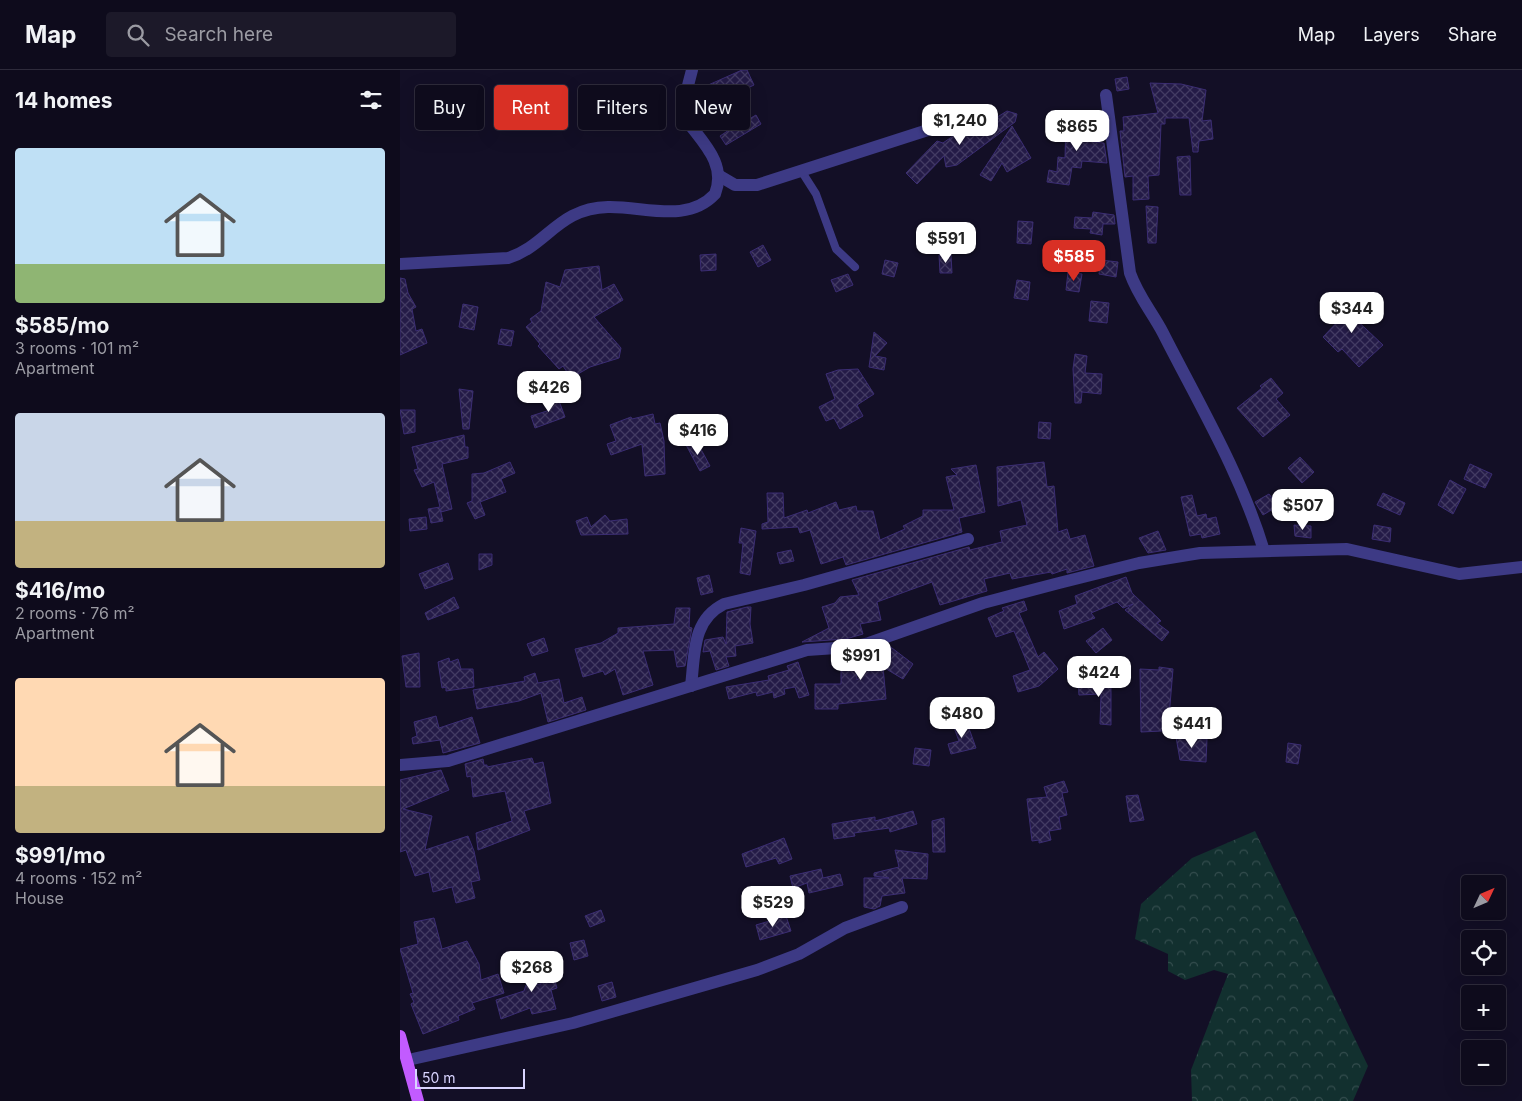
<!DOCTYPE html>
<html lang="en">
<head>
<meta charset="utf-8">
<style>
  body { margin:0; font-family:Inter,sans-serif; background:#1c1929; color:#f1f3f6; height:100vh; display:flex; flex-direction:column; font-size:19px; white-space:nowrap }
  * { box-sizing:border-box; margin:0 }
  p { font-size:16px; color:#9b9ba3 }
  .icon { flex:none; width:28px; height:28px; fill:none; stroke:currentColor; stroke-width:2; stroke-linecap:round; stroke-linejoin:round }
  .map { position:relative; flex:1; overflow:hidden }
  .sheet { display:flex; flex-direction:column; background:#0e0b1c; width:400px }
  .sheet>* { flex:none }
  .guide { position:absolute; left:15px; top:15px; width:475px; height:45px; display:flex; gap:10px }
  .needle { width:32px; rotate:46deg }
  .buttons { position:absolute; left:1061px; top:805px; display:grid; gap:10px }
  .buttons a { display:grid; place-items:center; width:45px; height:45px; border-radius:5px; background:#0e0b1c; box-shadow:0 5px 20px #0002,0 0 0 1px #2e2b3b; font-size:25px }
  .scale { position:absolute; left:15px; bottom:12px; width:110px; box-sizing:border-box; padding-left:5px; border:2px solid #d9d4ff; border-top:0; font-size:14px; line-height:18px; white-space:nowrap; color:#d9d4ff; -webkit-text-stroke:4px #130f26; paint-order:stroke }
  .price { position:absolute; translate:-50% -42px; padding:0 11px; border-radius:10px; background:#fff; color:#222; font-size:16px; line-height:32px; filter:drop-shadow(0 1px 2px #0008) }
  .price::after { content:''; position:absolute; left:50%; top:30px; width:15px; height:11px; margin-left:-8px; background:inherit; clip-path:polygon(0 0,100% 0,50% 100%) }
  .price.active { background:#d93025; color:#fff }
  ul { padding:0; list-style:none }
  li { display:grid; align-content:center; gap:10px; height:265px; padding:0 15px }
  li span { display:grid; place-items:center; height:155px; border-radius:5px; color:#555 }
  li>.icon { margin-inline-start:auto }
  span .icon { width:90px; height:90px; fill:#fffc; stroke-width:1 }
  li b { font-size:21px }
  h2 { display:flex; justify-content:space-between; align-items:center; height:60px; padding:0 15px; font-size:21px }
  .chip { padding:0 18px; border-radius:5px; background:#0e0b1c; box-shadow:0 5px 20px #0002,0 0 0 1px #2e2b3b; font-size:18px; line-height:45px }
  .chip.active { background:#d93025; color:#fff }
  header { display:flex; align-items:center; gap:30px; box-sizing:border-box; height:70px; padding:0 25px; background:#0e0b1c; border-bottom:1px solid #2e2b3b }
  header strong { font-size:24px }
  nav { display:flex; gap:28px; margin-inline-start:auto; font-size:18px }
  .search { width:350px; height:45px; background:#1c1929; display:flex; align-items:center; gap:12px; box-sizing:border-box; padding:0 18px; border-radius:5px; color:#9b9ba3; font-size:19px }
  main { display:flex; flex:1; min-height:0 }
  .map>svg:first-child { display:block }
  .forest { fill:url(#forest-crowns) }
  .building { fill:url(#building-cross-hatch); stroke:#3b2d73 }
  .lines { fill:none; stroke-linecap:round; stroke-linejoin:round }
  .service { stroke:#3d3a85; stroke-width:8 }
  .minor { stroke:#3d3a85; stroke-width:12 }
  .primary { stroke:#c25bff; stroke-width:12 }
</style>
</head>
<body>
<header>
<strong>Map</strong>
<div class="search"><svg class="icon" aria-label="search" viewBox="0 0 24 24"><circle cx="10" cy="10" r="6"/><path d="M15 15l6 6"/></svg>Search here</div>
<nav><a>Map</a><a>Layers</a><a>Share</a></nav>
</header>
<main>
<section class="sheet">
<h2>14 homes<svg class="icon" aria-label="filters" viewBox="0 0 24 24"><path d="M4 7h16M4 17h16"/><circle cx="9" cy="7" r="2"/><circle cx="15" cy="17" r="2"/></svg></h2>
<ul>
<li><span style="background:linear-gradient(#bfe0f5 75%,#8fb573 0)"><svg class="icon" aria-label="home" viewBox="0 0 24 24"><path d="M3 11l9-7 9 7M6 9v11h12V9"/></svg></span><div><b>$585/mo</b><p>3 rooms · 101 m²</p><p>Apartment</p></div></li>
<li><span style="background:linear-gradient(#c9d6e8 70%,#c2b280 0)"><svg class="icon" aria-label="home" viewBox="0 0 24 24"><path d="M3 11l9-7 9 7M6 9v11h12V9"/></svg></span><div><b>$416/mo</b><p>2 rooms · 76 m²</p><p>Apartment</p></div></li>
<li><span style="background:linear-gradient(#ffd9b3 70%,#c2b280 0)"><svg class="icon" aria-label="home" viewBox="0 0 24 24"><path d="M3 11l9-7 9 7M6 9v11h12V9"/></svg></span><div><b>$991/mo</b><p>4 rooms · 152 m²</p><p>House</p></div></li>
</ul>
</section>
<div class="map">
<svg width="1122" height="1031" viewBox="0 0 1122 1031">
  <defs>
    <pattern id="forest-crowns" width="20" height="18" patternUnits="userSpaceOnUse" patternTransform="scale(1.25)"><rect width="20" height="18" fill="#12302f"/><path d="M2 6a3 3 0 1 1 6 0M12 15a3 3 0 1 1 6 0" fill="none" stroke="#344d4e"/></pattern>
    <pattern id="building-cross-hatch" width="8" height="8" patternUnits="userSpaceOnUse" patternTransform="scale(1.25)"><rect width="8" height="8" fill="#241b47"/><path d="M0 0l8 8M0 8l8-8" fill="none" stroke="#433b63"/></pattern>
  </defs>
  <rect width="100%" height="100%" fill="#130f26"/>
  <path class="forest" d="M855 761 968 996 953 1031H792L791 1000 828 904 814 900 785 910 768 901V884L735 869 741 834 792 788Z"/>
  <g class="building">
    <path d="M342 0H347L354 15 305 38 297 20Z"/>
    <path d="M727 7 729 19 717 21 715 9Z"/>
    <path d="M750 13 781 14 806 20 802 51 811 50 813 69 799 71 798 82H793L789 48H765V54H761L759 105 748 106 749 129 733 130V106L725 107 720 61H724L723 47 758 43Z"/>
    <path d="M607 41 617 44 615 52 557 95 546 97 544 86 517 114 506 103 537 71 543 73 560 61 567 59 570 64Z"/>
    <path d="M347 45 349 49 356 45 361 54 326 75 320 66 329 60 327 56Z"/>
    <path d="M691 51 693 72 704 73 707 93 682 91 681 98 672 97 669 115 647 112 649 100 657 102 658 87 665 88 666 52Z"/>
    <path d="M612 56 631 88 607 102 602 93 591 111 580 105Z"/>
    <path d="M790 86 791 125H780L777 87Z"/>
    <path d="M746 136 758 137 756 173H748Z"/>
    <path d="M693 142 714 145 715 154H703L702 165 690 163 691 159 674 158 675 147 692 148Z"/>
    <path d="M618 151 633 152 631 174 617 173Z"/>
    <path d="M363 175 371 190 358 197 350 182Z"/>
    <path d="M316 184V200L301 201 300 185Z"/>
    <path d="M539 185H551L552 203H540Z"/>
    <path d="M485 190 498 193 494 207 482 204Z"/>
    <path d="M701 190 718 192 716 207 699 204Z"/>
    <path d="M199 196 202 220 214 214 223 230 194 247 221 278 219 288 190 297 171 308 163 296 159 299 138 276 140 274 126 257 132 252 130 249 141 241 146 212 160 217 165 200Z"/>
    <path d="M668 202 682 204 679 222 666 220Z"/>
    <path d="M448 204 453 215 436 222 431 210Z"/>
    <path d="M0 208 5 209 8 223 16 237 12 239 16 261 22 259 27 273 0 285Z"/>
    <path d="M617 210 630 212 628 230 614 228Z"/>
    <path d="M949 224 960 235 950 244 983 275 959 297 942 279 938 282 923 267 943 246 935 237Z"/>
    <path d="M691 231 709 233 707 253 689 251Z"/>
    <path d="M63 234 78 237 74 260 59 257Z"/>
    <path d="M101 259 114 261 111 276 98 274Z"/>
    <path d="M474 262 487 273 475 286 486 288 484 300 469 297Z"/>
    <path d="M675 284 687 286 685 303 702 304 701 324 682 322 681 333H675L673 299Z"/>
    <path d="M458 299 474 324 457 335 463 346 440 359 434 348 426 351 419 337 435 329 426 304 438 300Z"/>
    <path d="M871 308 883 323 876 329 890 345 863 367 837 338 862 318 860 316Z"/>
    <path d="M59 319 73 321 69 359H63Z"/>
    <path d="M155 320 165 347 135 358 131 346 147 341Z"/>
    <path d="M0 340H15V362L4 364Z"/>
    <path d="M253 344 255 354 260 353 264 371 265 404 245 406 242 374 211 385 207 374 216 371 210 355 231 347 232 349Z"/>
    <path d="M639 352 651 353 650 369 638 368Z"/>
    <path d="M64 365 65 377H68V388L42 394 52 439 41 442 40 439 43 451 31 453 28 439 40 437 34 412 22 417 14 400 18 399 12 377Z"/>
    <path d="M296 370 310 396 300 401 286 375Z"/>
    <path d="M900 387 914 402 902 413 888 398Z"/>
    <path d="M110 392 115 403 101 409 106 422 80 432 85 445 75 449 67 433 72 431V404L84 403Z"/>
    <path d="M644 392 647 417 654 416 658 462 667 459 670 469 685 465 694 496 667 503V499L652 504 651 502 612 509 610 503 584 509 587 521 540 535 532 512 477 532 481 550 460 554 463 564 446 569 402 572 429 558 422 537 435 533 440 527 459 525 452 510 569 477 570 480 602 472 600 461 627 455 621 430 598 436 597 397Z"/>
    <path d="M1070 394 1092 404 1085 418 1064 409Z"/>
    <path d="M576 395 585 442 559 448 562 462 446 495 443 487 421 494 410 460 400 463 398 457 362 459V454L368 452 367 423H383L384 448 407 440 408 443 436 432 439 440 456 436 457 441H473L480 470 505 459 503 456 523 446V440H554L546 407 557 405 551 399Z"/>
    <path d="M1050 410 1066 419 1053 444 1038 435Z"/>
    <path d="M983 423 1005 433 1000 445 977 435Z"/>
    <path d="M869 424 878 436 863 445 855 432Z"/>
    <path d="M792 425 797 446 806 444 807 449 816 447 820 464 802 468 801 464 790 466 781 427Z"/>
    <path d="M205 445 210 451 227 449 228 464 181 465 176 451 187 447 191 457Z"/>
    <path d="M26 447 27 459 10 461 9 449Z"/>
    <path d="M894 455 911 456V468L895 466Z"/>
    <path d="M974 455 991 458 990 472 972 469Z"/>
    <path d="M341 458 356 461 350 505 340 503 343 473H339Z"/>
    <path d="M758 461 766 480 748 483 739 468Z"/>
    <path d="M391 480 394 491 380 494 377 483Z"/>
    <path d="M79 484H92V495L79 500Z"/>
    <path d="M48 493 53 509 25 519 19 504Z"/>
    <path d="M309 505 313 522 301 525 297 508Z"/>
    <path d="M726 507 732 523 761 551 757 553 769 562 762 571 725 540 733 534 723 538 717 532 691 543 695 548 664 559 659 541 677 534 675 526Z"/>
    <path d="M54 527 59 538 28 550 25 543Z"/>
    <path d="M624 531 627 540 619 543 638 587 644 582 658 599 639 616 618 622 613 606 630 600 614 561 596 567 588 548 604 541 602 538Z"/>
    <path d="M347 537H351L350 554 353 573 335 576 336 586 326 587 329 596 316 600 310 581 303 582 305 570 323 567 326 574 327 542Z"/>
    <path d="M276 538H290L289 557 292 558 285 596 277 597 274 580 243 581 253 615 223 625 215 599 205 605 203 601 183 607 175 579 201 573 218 563V558L274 554Z"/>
    <path d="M703 558 712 570 696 583 686 571Z"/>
    <path d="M144 568 148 581 132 586 127 574Z"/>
    <path d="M488 575 513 594 503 609 483 597 486 629 438 634V639H415V614H441V587H456L457 610Z"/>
    <path d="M19 583 20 617H6L2 586Z"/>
    <path d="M49 588 50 592 58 589 61 599H73L74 617 46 621V617L42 618 38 592Z"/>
    <path d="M398 592 409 625 399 628 395 617 384 619 385 624 374 628 373 622 357 626 356 622 329 629 326 617 369 610 368 606 389 600 387 596Z"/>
    <path d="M759 597 773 599 769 647 782 646 783 660 741 662 740 599 759 600Z"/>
    <path d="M135 603 138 613 159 609 164 633 182 627 186 640 148 652 141 623 119 631 77 639 73 620 125 611 124 607Z"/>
    <path d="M704 610 705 617H711V655L700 654 701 624 679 625 678 613Z"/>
    <path d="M36 646 39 658 72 647 80 673 43 683 40 670 13 674 12 668 17 666 14 652Z"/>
    <path d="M566 650 576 678 551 684 548 674 559 671 553 655Z"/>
    <path d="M776 667 807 669 806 692 780 690Z"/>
    <path d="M888 673 901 675 898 694 886 692Z"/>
    <path d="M515 678 531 680 529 696 513 694Z"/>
    <path d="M132 688 134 694 143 692 151 733 124 741 130 760 78 780 76 763 112 751 105 721 73 727 71 706 67 707 65 694 83 689 84 695H87V697Z"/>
    <path d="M41 700 49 720 3 739 32 746 25 780 68 766 74 781 80 810 71 812 75 828 56 833 52 817 33 822 29 802 15 806 6 780 0 782V710Z"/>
    <path d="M664 711 668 722 662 723 667 745 659 747 661 759 649 761 651 770 639 773V770L632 771 627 729 647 727 644 717Z"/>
    <path d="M738 725 744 750 730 752 726 726Z"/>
    <path d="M513 741 517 754 490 762 489 758 454 763 455 766 434 769 432 754 475 747V751Z"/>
    <path d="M544 748 545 782H533L532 751Z"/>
    <path d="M384 768 392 789 379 794 376 788 346 797 342 784Z"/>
    <path d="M495 780 528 784 527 809 502 808 505 823 482 826 480 836 474 839 464 837V808H489L474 806V803L499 797Z"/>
    <path d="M421 799 423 808 440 804 443 815 409 823 407 813 393 818 390 806Z"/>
    <path d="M201 840 205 851 190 857 185 846Z"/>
    <path d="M386 846 391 861 360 870 356 855Z"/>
    <path d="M34 848 42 879 67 871 79 894 81 910 98 904 104 923 72 933 75 939 58 946 59 950 23 964 11 934 14 932 10 924 13 923 0 879 18 874 14 852Z"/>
    <path d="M184 870 188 886 174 890 170 873Z"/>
    <path d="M162 896V907H154L157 918 151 920 156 939 132 944 130 938 101 949 96 930 124 921 126 915 141 914 140 908H121V898Z"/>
    <path d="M212 912 216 927 202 931 198 916Z"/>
  </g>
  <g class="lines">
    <path class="service" d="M402 102 416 124 436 179 455 197"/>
    <g class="minor">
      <path d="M706 25 730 203C738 226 752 242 763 263 799 334 841 404 864 481"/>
      <path d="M318 105 335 115H357L531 59 570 50"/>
      <path d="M0 194 108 188C147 176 158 138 208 137 244 136 287 154 315 124 328 91 298 69 283 45L285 27 292 0"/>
      <path d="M291 616C295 583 292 550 324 534L404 515 568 469"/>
      <path d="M0 695 48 691 407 580 451 577 469 573 583 533 659 513 739 493 800 483 947 479 1059 504 1122 497"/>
      <path d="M8 990 173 953 357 900 399 884 445 858 502 837"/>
    </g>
    <path class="primary" d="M0 966 18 1031"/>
  </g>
</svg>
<div class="buttons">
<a><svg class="needle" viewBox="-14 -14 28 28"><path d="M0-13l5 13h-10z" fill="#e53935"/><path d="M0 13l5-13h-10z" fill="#9b9ba3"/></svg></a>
<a><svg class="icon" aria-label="locate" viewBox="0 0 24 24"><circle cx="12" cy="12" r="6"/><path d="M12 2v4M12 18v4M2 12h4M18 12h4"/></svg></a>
<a>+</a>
<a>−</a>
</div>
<div class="scale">50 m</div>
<b class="price" style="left:560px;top:76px">$1,240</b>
<b class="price" style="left:677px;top:82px">$865</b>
<b class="price" style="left:546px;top:194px">$591</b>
<b class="price active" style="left:674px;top:212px">$585</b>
<b class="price" style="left:952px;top:264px">$344</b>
<b class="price" style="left:149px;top:343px">$426</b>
<b class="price" style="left:298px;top:386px">$416</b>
<b class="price" style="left:903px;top:461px">$507</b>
<b class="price" style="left:461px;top:611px">$991</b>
<b class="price" style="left:699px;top:628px">$424</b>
<b class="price" style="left:562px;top:669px">$480</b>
<b class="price" style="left:792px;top:679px">$441</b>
<b class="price" style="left:373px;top:858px">$529</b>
<b class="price" style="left:132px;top:923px">$268</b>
<div class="guide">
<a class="chip">Buy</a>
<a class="chip active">Rent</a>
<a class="chip">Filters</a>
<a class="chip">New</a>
</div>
</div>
</main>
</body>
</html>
